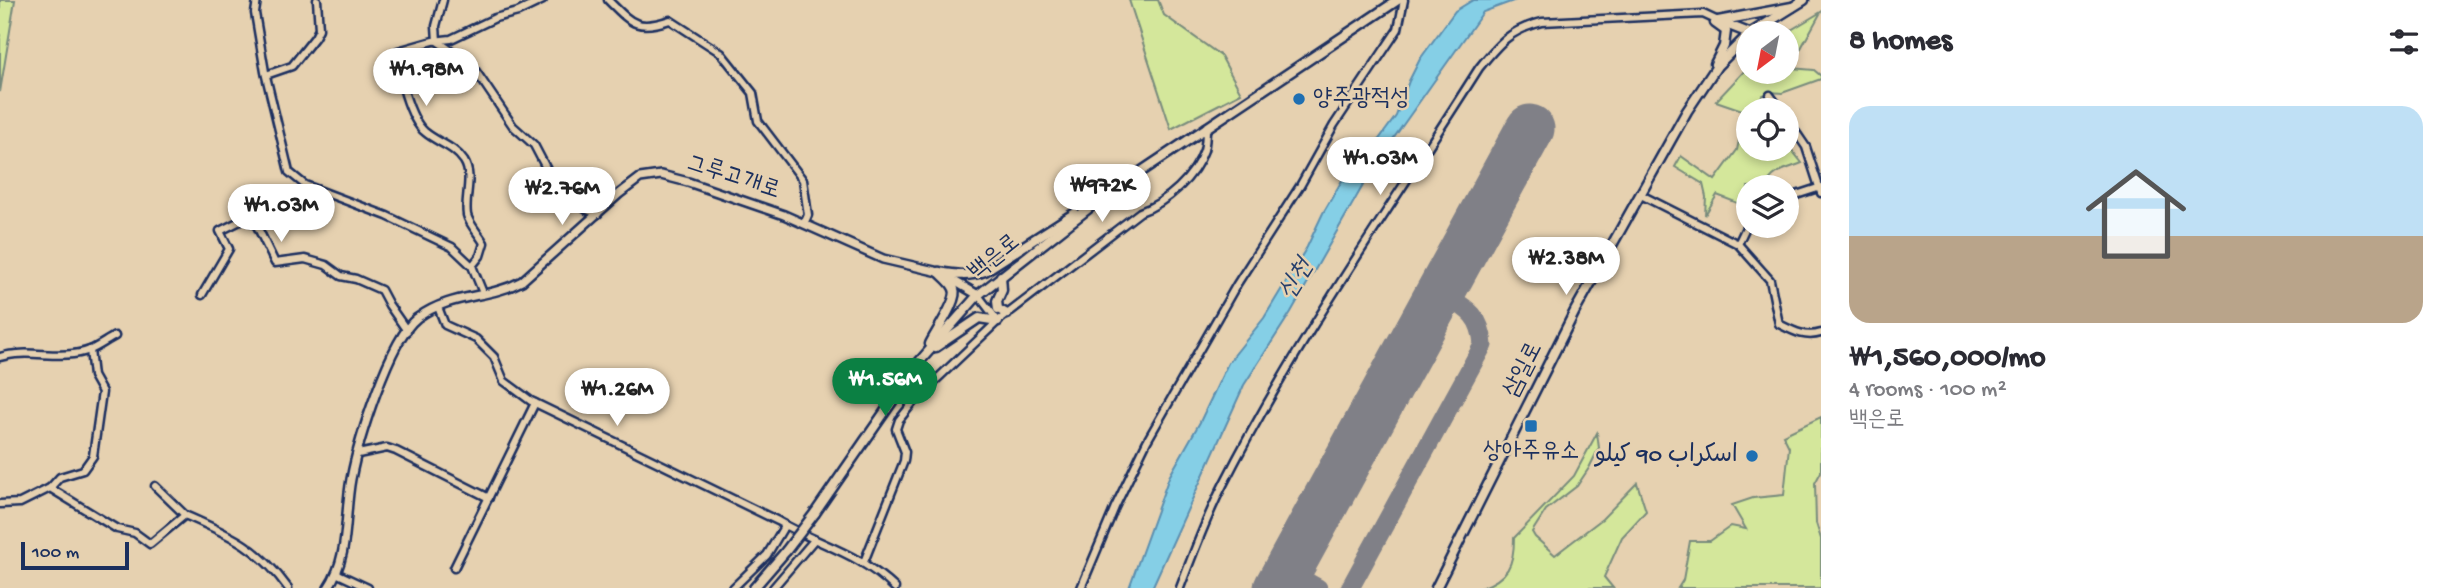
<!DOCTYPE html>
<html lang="en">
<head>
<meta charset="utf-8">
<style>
  body { margin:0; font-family:"Gochi Hand","Playpen Sans Arabic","Poor Story",sans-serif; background:#f2f2f3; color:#2b2b33; height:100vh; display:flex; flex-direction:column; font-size:26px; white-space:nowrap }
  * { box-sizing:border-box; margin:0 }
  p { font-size:23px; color:#7c7c81 }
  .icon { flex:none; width:38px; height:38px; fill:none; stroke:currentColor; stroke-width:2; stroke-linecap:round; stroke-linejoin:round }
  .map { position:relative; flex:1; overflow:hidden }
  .side { display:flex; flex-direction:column; background:#fff; width:630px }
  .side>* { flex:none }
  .needle { width:46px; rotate:212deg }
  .buttons { position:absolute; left:1736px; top:21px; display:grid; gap:14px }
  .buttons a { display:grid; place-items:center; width:63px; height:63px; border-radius:50%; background:#fff; box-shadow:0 4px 10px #0003; font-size:35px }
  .scale { position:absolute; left:21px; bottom:18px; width:108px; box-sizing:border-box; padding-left:7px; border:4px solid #1b2f5e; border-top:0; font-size:19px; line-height:24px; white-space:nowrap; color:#1b2f5e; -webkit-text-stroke:5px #e6d1b0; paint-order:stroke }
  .price { position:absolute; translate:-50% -60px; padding:0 16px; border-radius:24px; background:#fff; color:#222; font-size:23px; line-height:46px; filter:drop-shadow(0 2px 4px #0008) }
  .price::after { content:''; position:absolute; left:50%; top:42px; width:21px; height:16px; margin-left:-10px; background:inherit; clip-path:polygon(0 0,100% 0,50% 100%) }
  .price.active { background:#0b8043; color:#fff }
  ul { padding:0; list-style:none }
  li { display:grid; align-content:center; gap:14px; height:371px; padding:0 28px }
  li span { display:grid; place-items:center; height:217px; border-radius:21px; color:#555 }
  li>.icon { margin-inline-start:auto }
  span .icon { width:126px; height:126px; fill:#fffc; stroke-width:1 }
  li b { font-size:30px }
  h2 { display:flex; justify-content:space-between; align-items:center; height:84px; padding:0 28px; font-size:30px }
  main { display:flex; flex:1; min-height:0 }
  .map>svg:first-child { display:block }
  .green { fill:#d4e79b; stroke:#788b7c; stroke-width:2 }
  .water { fill:#85cfe6; stroke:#5b8fb0; stroke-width:2 }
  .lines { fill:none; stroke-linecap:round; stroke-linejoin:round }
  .taxiway { stroke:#808087; stroke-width:19 }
  .runway { stroke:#808087; stroke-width:49 }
  .minor-casing { stroke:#1b2f5e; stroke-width:11 }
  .tertiary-casing { stroke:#1b2f5e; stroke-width:12 }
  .secondary-casing { stroke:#1b2f5e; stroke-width:13 }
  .minor { stroke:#e6d1b0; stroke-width:6 }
  .tertiary { stroke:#e6d1b0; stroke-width:7 }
  .secondary { stroke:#e6d1b0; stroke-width:8 }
  .secondary-bridge-casing { stroke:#1b2f5e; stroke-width:13; stroke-linecap:butt }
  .secondary-bridge { stroke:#e6d1b0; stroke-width:8 }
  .poi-dot { fill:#1f6fb2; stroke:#e6d1b0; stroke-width:2.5 }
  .labels { text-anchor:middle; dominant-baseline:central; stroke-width:5; stroke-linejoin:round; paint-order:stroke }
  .poi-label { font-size:24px; fill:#1b2f5e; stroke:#e6d1b0; text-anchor:start }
  .street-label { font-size:24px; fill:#1b2f5e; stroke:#e6d1b0 }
  .water-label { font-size:26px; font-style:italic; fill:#263f6c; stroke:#e6d1b0 }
</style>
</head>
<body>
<main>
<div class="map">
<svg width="1821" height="588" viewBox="0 0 1821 588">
  <rect width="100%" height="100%" fill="#e6d1b0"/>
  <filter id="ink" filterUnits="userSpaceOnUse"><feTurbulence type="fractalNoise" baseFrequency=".0143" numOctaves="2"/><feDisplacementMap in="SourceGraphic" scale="14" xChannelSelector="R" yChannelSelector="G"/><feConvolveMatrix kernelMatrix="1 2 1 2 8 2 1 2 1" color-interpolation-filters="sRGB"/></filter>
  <g filter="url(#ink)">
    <g class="green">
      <path d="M0 0H15L0 92Z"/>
      <path d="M1129 0H1158L1164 15 1221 56 1241 93 1171 129Z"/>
      <path d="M1821 12 1790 68 1814 70 1821 76V79L1782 93 1771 92 1763 95 1757 105 1761 110H1748V149H1787V144L1802 163C1787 169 1771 171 1766 187H1748V207L1717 195 1705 215 1706 197 1703 184 1675 167 1681 156 1715 180 1737 150 1745 111 1716 101 1748 67V72H1787L1786 33Z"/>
      <path d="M1821 417V472L1815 483 1816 523 1821 539V588H1678L1683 580 1690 541H1710L1731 526 1746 529 1732 505 1753 498 1784 495 1789 447 1783 435Z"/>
      <path d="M1597 433 1599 448 1589 468 1577 486 1546 510 1532 532 1535 537 1555 555 1602 519 1637 483 1646 511 1622 537 1604 577 1613 588H1481C1508 578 1514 565 1514 538L1574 476Z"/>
    </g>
    <path class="water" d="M1473 0H1516L1483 12 1374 166 1291 312 1244 385 1152 588H1129L1169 477 1200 422 1228 363 1264 318 1307 247 1323 213 1347 172 1366 157 1396 116 1409 81 1420 59 1455 11Z"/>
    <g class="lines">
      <g class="taxiway">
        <path d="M1287 571 1318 588"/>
        <path d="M1350 588 1483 345C1481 313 1464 307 1440 292"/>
      </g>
      <path class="runway" d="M1278 588 1530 129"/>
      <g class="minor-casing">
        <g id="minor">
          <path d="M257 0 255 13 265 72 289 172 305 185 387 216 452 247 472 266 483 293"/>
          <path d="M443 0 436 26 437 41 471 64 513 126 534 145 556 187 587 210 598 214"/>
          <path d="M608 0C632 24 637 31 670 20L721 53 753 93 758 121 803 180 808 215 804 224"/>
          <path d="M266 75 292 66 315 37 319 29 317 0"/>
          <path d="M1770 95 1781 110"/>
          <path d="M1787 119 1806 147 1821 193"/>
          <path d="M1641 195 1738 244 1770 280 1779 324C1793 331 1805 338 1821 333"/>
          <path d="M1787 198 1821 187"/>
          <path d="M1738 244 1748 223"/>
          <path d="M472 266 480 256 484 243C479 234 469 224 467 215 464 197 474 177 464 161 454 146 438 143 425 132 410 120 396 71 398 51L433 41 451 39 495 18 518 12 543 0"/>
          <path d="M202 295 229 249 220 231 244 219 256 224 275 263 305 259 326 265 341 276 356 279 381 290 389 305 407 331"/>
          <path d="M978 295 998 321"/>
          <path d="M438 307 445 325 476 339 494 357 504 381 531 401 778 521C821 546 858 552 895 588"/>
          <path d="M0 357C29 348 61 361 90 350 98 347 107 340 115 336"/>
          <path d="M358 454 387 448 396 451 489 498"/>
          <path d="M155 486 185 515"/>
          <path d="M50 488 60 477 83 470 93 456 102 392 93 376 90 350"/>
          <path d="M0 504 20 503 50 488 117 529 135 533 150 544 185 515C230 535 258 546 288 588"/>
          <path d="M864 562 904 461 905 452 896 429 899 420 915 400 998 321 1140 212C1166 203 1195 177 1204 150 1206 142 1206 134 1206 127"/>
          <path d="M454 568 535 403"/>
          <path d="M336 573 368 588"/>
          <path d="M733 588 767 555 785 525"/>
          <path d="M773 588 814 540"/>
          <path d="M1081 588 1115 507 1147 441 1237 284 1300 186 1334 125 1398 29 1404 0"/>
          <path d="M1180 588C1193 554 1206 518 1223 485 1297 339 1392 206 1479 68 1499 43 1510 30 1542 22L1703 14 1718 21"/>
        </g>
      </g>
      <g class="tertiary-casing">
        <path id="tertiary" d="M328 588C350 556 344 516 351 479 358 442 389 340 417 318 453 292 487 300 522 281L619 194 640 178 661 175 688 182 784 215 883 259 939 272 978 295"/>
      </g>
      <g class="secondary-casing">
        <g id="secondary">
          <path d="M1718 21 1792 7"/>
          <path d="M1721 22 1749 33"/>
          <path d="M1751 33 1804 0"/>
          <path d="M1715 64 1724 46 1726 31 1715 23"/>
          <path d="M939 272C956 275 969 277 985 271L1075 213"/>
          <path d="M1001 276 1002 290 997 301 998 309 1007 314"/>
          <path d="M930 344C935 333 959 299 954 289 952 283 944 277 939 272"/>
          <path d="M936 347 979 318 998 321"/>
          <path d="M815 513 920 361 978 295 1103 197 1398 0"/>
          <path d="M754 588 786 551"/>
          <path d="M1436 588 1575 311 1687 111 1717 66 1748 35"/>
        </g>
      </g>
      <use href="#minor" class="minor"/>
      <use href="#tertiary" class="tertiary"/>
      <use href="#secondary" class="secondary"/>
      <g class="secondary-bridge-casing">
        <path id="secondary-bridge" d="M786 551 815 513"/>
      </g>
      <use href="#secondary-bridge" class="secondary-bridge"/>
    </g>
  </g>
  <g class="poi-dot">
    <circle cx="1299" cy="99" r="7"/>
    <rect x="1524" y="419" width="14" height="14" rx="3.5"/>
    <circle cx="1752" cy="456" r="7"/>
  </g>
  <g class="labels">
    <g class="poi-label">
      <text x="1313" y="99">양주광적성</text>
      <text x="1531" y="452" text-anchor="middle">상아주유소</text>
      <text x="1738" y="456" text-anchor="end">اسكراب 90 كيلو</text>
    </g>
    <g class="street-label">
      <text transform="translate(733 178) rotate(18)">그루고개로</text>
      <text transform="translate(995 258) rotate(-39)">백은로</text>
      <text transform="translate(1524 370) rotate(-63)">삼일로</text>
    </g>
    <g class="water-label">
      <text transform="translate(1297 280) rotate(-58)">신천</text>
    </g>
  </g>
</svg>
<div class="buttons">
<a><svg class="needle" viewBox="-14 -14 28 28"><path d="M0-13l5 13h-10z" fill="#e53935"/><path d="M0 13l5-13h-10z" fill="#7c7c81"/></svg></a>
<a><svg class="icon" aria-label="locate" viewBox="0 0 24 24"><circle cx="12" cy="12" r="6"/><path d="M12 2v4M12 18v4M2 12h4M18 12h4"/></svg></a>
<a><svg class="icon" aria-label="layers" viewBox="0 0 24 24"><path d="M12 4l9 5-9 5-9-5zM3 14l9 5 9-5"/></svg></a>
</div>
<div class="scale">100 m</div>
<b class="price" style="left:426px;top:108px">₩1.98M</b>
<b class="price" style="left:1380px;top:197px">₩1.03M</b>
<b class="price" style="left:1102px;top:224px">₩972K</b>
<b class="price" style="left:562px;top:227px">₩2.76M</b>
<b class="price" style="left:281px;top:244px">₩1.03M</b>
<b class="price" style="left:1566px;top:297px">₩2.38M</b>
<b class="price active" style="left:885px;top:418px">₩1.56M</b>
<b class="price" style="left:617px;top:428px">₩1.26M</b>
</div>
<section class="side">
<h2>8 homes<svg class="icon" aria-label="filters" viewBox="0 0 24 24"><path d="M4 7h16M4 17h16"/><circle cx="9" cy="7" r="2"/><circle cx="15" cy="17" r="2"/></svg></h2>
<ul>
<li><span style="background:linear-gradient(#bfe0f5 60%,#b9a48a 0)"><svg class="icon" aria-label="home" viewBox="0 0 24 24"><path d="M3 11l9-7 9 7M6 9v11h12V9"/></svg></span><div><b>₩1,560,000/mo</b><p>4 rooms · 100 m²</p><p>백은로</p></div></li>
</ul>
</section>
</main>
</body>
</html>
